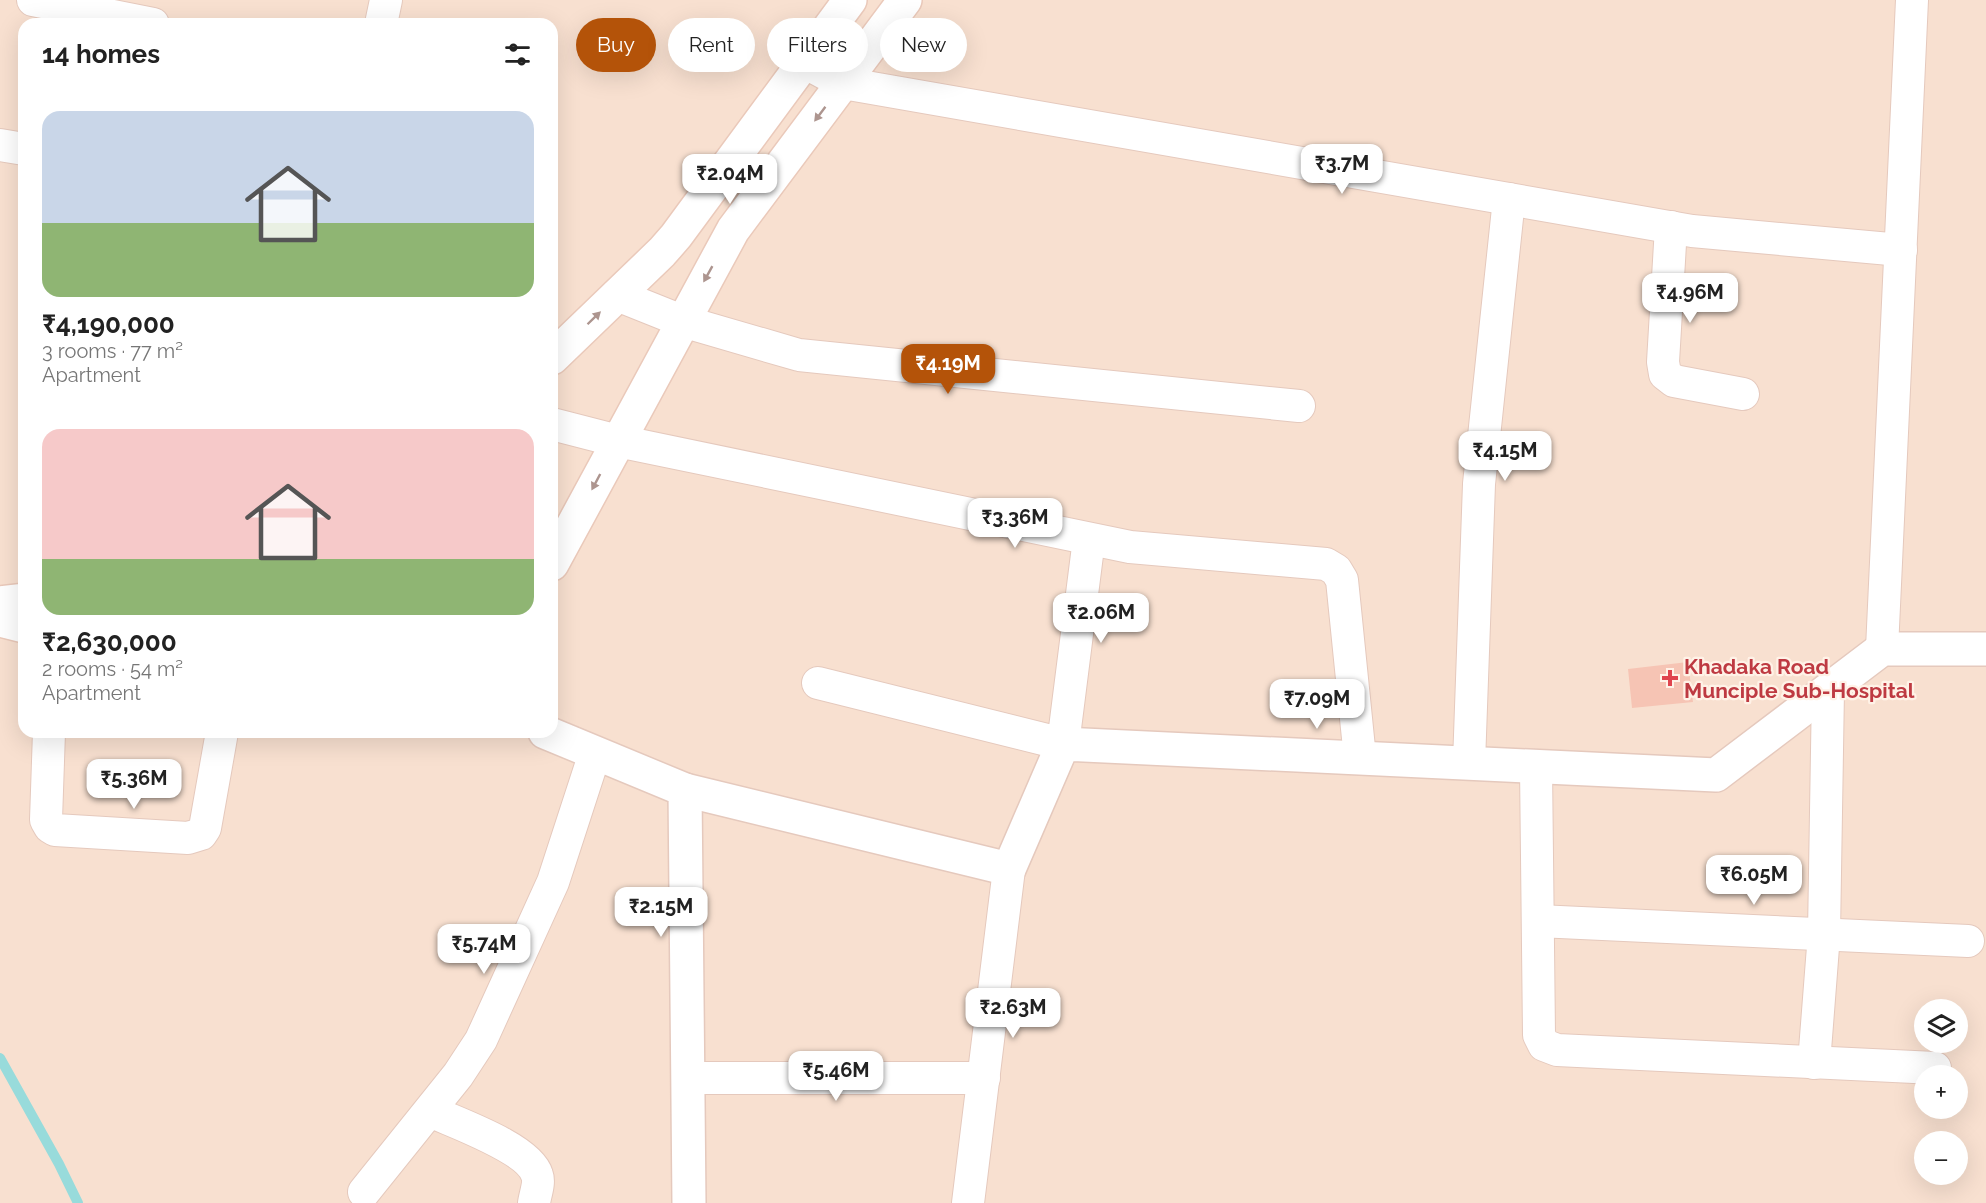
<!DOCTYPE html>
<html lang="en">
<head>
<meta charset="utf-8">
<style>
  body { margin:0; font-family:Raleway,sans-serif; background:#f6f6f6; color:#222; height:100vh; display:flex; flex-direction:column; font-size:22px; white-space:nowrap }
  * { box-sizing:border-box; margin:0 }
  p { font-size:20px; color:#767676 }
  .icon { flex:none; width:33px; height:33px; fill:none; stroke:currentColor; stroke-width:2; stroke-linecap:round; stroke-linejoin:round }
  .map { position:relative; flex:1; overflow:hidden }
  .sheet { position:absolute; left:18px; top:18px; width:540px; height:720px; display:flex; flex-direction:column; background:#fff; border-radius:18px; box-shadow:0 6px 24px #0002 }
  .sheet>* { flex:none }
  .hud { position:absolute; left:576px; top:18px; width:570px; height:54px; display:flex; gap:12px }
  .buttons { position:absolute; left:1914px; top:999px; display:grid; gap:12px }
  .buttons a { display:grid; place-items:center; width:54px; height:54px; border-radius:50%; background:#fff; box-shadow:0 6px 24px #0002; font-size:30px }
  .price { position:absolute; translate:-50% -51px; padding:0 14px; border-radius:12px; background:#fff; color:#222; font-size:20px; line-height:39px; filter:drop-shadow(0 2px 3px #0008) }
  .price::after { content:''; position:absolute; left:50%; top:36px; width:18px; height:14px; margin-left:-9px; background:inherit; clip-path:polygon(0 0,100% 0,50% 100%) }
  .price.active { background:#b45309; color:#fff }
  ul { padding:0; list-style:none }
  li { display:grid; align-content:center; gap:12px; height:318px; padding:0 24px }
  li span { display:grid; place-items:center; height:186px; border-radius:18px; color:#555 }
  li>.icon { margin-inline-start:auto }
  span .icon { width:108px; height:108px; fill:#fffc; stroke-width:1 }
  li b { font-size:26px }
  h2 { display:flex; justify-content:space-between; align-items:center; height:72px; padding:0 24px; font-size:26px }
  .tag { padding:0 21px; border-radius:27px; background:#fff; box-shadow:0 6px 24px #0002; font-size:21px; line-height:54px }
  .tag.active { background:#b45309; color:#fff }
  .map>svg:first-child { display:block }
  .residential { fill:#f8e0d0; fill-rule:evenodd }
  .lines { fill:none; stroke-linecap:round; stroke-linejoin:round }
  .stream { stroke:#98dbdb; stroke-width:10 }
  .building { fill:#f6c4b4 }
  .minor-casing { stroke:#e5c9bd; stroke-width:34 }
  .tertiary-casing { stroke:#e5c9bd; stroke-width:36 }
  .secondary-casing { stroke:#eac9ba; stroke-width:36 }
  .minor { stroke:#fff; stroke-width:32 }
  .tertiary { stroke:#fff; stroke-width:33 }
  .secondary { stroke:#fff; stroke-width:33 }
  .oneway { fill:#ad958f }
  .health-dot { fill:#e0444e; stroke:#fff2e7; stroke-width:2 }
  .labels { text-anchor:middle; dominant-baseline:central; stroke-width:4.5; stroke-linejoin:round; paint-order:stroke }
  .health-label { font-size:21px; font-weight:bold; fill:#be3a42; stroke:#fff2e7; text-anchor:start }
</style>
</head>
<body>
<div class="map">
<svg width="1986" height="1203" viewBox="0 0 1986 1203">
  <rect width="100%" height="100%" fill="#feeddf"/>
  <path class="residential" d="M0 0H1986V1203H0ZM24 24H552V732H24ZM1924 1010H1958V1042H1924ZM1924 1076H1958V1108H1924ZM1924 1142H1958V1174H1924Z"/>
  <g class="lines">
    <path class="stream" d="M0 1058 59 1164 78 1203"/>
  </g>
  <path class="building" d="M1688 662 1693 702 1632 708 1628 669Z"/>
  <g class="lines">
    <g class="minor-casing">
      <g id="minor">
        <path d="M33 0 153 24"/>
        <path d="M381 24 386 0"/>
        <path d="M804 62 843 83 1692 231 1901 250"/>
        <path d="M0 145 24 149"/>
        <path d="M1671 227 1663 362 1665 374 1674 381 1743 394"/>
        <path d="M617 295 682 321 799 355 1299 406"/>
        <path d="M552 424 618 441 1130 547 1326 564 1336 570 1342 580 1360 758"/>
        <path d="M1882 649 1912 0"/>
        <path d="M818 683 1063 744 1089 539"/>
        <path d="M49 732 46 820 50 827 55 830 188 838 201 834 205 828 222 732"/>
        <path d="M1469 763 1479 484 1509 199"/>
        <path d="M1536 767 1539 1035 1544 1045 1557 1050 1935 1068"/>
        <path d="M1538 921 1968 941"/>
        <path d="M1814 1063 1824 934 1828 690"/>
        <path d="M688 1078H984"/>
        <path d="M430 1111C456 1123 529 1148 537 1175 540 1183 535 1195 534 1203"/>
        <path d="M364 1192 458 1075 481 1040 553 882 595 753"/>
        <path d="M968 1203 1009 869"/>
      </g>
    </g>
    <g class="tertiary-casing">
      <g id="tertiary">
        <path d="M545 732 685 790 689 1203"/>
        <path d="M685 790 1009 869 1063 744 1716 775 1882 649H1986"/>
      </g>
    </g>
    <g class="secondary-casing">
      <g id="secondary">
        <path d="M552 358 662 252 676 236 850 0"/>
        <path d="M552 564 733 230 905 0"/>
        <path d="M0 603 24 600"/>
        <path d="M0 620 24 626"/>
      </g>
    </g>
    <use href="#minor" class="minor"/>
    <use href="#tertiary" class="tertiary"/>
    <use href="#secondary" class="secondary"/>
  </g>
  <defs><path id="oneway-solid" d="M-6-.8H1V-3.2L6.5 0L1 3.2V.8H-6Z" transform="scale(1.5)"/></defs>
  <g class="oneway">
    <use href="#oneway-solid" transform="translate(820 114) rotate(127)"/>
    <use href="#oneway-solid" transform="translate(708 274) rotate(119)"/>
    <use href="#oneway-solid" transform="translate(594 318) rotate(-44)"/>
    <use href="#oneway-solid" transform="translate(596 482) rotate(118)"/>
  </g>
  <path class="health-dot" d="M1667 669h6v6h6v6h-6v6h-6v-6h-6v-6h6z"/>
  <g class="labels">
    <g class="health-label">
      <text x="1684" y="666">Khadaka Road<tspan x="1684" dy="24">Munciple Sub-Hospital</tspan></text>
    </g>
  </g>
</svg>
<div class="buttons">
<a><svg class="icon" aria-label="layers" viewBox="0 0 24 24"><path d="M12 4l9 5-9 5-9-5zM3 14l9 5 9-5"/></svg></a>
<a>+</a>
<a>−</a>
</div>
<b class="price" style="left:1342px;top:195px">₹3.7M</b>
<b class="price" style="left:730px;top:205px">₹2.04M</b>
<b class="price" style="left:1690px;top:324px">₹4.96M</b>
<b class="price active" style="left:948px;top:395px">₹4.19M</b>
<b class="price" style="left:1505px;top:482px">₹4.15M</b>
<b class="price" style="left:1015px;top:549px">₹3.36M</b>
<b class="price" style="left:1101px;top:644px">₹2.06M</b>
<b class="price" style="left:1317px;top:730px">₹7.09M</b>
<b class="price" style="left:134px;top:810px">₹5.36M</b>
<b class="price" style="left:1754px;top:906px">₹6.05M</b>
<b class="price" style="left:661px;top:938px">₹2.15M</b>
<b class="price" style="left:484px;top:975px">₹5.74M</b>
<b class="price" style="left:1013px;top:1039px">₹2.63M</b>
<b class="price" style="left:836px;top:1102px">₹5.46M</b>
<div class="hud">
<a class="tag active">Buy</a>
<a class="tag">Rent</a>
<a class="tag">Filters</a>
<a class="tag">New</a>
</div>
<section class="sheet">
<h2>14 homes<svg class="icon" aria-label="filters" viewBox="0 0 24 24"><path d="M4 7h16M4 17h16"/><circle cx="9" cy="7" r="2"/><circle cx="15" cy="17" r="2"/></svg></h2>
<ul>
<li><span style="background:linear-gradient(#c9d6e8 60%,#8fb573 0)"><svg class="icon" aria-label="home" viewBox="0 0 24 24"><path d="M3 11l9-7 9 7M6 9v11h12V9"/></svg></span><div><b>₹4,190,000</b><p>3 rooms · 77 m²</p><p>Apartment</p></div></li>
<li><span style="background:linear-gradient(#f6c9c9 70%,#8fb573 0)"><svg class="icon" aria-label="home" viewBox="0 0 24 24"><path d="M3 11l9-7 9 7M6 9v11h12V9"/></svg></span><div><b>₹2,630,000</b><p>2 rooms · 54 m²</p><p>Apartment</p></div></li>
</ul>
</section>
</div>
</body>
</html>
